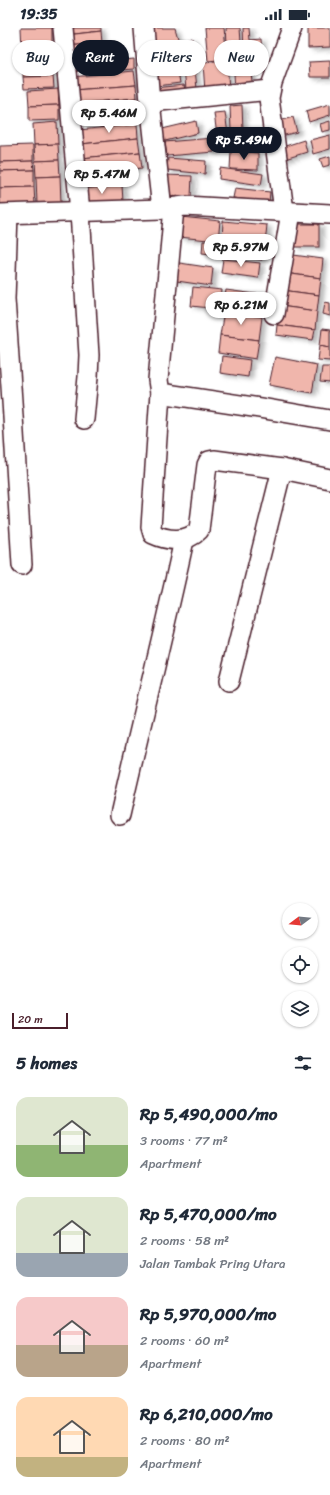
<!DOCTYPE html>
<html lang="en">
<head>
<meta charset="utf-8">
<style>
  body { margin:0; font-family:Sriracha,sans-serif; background:#f2f2f3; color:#1f2937; height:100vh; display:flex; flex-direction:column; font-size:15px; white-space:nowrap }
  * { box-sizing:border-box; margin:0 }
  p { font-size:13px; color:#747a83 }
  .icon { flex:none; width:22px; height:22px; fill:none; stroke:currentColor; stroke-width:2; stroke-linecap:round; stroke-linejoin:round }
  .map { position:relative; height:1011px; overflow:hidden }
  .sheet { display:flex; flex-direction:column; background:#fff; flex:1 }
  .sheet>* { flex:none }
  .guide { position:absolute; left:12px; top:12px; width:306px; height:36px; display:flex; gap:8px }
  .needle { width:26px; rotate:254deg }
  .tools { position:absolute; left:282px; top:875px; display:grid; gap:8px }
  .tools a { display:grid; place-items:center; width:36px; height:36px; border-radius:50%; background:#fff; box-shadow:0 1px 3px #0004; font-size:20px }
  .scale { position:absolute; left:12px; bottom:10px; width:56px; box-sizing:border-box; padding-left:4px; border:2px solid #4a1f2b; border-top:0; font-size:11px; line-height:14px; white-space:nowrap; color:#4a1f2b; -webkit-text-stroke:3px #fff; paint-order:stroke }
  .price { position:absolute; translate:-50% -34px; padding:0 9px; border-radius:14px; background:#fff; color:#222; font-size:13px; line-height:26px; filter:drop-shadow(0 1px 2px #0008) }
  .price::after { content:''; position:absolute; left:50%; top:24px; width:12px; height:9px; margin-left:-6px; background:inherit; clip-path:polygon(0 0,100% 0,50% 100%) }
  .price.current { background:#111827; color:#fff }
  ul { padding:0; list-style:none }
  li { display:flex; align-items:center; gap:12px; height:100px; padding:0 16px }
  li span { display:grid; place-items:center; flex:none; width:112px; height:80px; border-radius:12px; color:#555 }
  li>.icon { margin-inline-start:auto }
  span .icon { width:48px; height:48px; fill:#fffc; stroke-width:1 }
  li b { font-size:17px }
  h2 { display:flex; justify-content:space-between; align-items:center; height:48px; padding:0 16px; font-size:17px }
  .pill { padding:0 14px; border-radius:18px; background:#fff; box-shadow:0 1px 3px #0004; font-size:14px; line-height:36px }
  .pill.current { background:#111827; color:#fff }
  .status { display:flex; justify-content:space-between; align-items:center; height:28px; padding:0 20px; background:#fff; direction:ltr }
  .status svg { height:11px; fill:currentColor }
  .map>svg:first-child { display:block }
  .building { fill:#f0b6ac; stroke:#4a1f2b; filter:url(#shadow) }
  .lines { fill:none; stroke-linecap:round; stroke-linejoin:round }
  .minor-casing { stroke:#4a1f2b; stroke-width:22 }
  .minor { stroke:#fff; stroke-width:19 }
</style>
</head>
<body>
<div class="status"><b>19:35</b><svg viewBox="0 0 49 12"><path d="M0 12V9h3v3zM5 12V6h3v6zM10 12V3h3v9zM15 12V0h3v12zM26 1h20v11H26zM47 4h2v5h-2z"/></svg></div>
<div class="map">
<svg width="330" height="1011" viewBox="0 0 330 1011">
  <defs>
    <filter id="shadow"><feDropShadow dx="4.5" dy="2.5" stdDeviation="2" flood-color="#0004"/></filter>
  </defs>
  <rect width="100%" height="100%" fill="#fff"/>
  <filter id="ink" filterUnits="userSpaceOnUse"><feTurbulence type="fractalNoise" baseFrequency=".025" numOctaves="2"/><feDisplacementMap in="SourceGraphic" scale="8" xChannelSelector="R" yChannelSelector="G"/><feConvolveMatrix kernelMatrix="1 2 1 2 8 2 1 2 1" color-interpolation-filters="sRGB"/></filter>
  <g filter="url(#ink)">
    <g class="building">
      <path d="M21 0H52V22L22 23Z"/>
      <path d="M65 0H101V3L66 7Z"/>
      <path d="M150 0H175L179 14 156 21Z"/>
      <path d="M205 0H224L227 31 208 33Z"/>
      <path d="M226 0H240L242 28 228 29Z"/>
      <path d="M243 0H249L250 12 261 11 262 26 244 27Z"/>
      <path d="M308 0H330V19L308 20Z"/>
      <path d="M101 3 102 15 67 18 66 7Z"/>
      <path d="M192 10 197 61H186L181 11Z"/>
      <path d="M102 15 104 28 69 31 67 18Z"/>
      <path d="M52 22 53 37 23 38 22 23Z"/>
      <path d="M134 31V41L106 43 105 34Z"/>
      <path d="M176 32 180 55 157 58 154 35Z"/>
      <path d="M227 33 229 62 205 64 203 35Z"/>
      <path d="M330 33V49H310L309 34Z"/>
      <path d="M251 36V45L234 46V37Z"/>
      <path d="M53 37V48L23 49V38Z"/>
      <path d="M134 43 136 57 74 62 72 49Z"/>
      <path d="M251 45 253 61 235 63 234 46Z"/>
      <path d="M53 48 54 60 24 61 23 49Z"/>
      <path d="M136 57 137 70 75 76 74 62Z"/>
      <path d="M184 57 186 68 156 71 154 60Z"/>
      <path d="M58 61 59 77 29 78 28 63Z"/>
      <path d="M137 70 139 86 76 92 75 76Z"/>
      <path d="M330 76V87L309 94 306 83Z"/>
      <path d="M59 77V92L29 93V78Z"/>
      <path d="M242 77 243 102H231L230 78Z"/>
      <path d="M225 84 229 114 218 115 214 85Z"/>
      <path d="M293 89 297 104 277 109 273 95Z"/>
      <path d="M196 93 198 105 161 114 158 102Z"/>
      <path d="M330 93V102L322 104 320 96Z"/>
      <path d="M57 94 58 116 34 117 33 96Z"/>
      <path d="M137 96 138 110 81 116 79 102Z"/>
      <path d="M330 107V121L313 126 310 112Z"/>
      <path d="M138 110 140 124 82 130 81 116Z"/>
      <path d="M213 110 214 124 167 128 165 114Z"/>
      <path d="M304 112 307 124 282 132 279 120Z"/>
      <path d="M58 116 59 132 35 133 34 117Z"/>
      <path d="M33 117V133L0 134V118Z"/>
      <path d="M231 123 258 125V142L230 141Z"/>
      <path d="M140 124 142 140 84 147 82 130Z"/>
      <path d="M330 128V137L323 139 320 131Z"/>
      <path d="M168 130 206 133 205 146 167 142Z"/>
      <path d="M59 132 60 148 36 149 35 133Z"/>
      <path d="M33 133 34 142 0 143V134Z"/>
      <path d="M220 140 263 146 261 157 219 151Z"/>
      <path d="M34 142V159L0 160V143Z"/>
      <path d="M116 145 117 156 80 159V148Z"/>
      <path d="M166 147 192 148 191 169 165 168Z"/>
      <path d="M60 148 61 175 37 176 36 149Z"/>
      <path d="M122 157 123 174 83 177 81 161Z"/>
      <path d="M34 159 35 176 0 177V160Z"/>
      <path d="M235 160 270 164 269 174 233 170Z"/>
      <path d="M181 189 220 193 218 213 179 209Z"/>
      <path d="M223 193 267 197 265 216 222 212Z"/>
      <rect x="295" y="196" width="24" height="23"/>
      <path d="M203 213 263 220 262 232 202 225Z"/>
      <path d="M286 226 323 231 321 250 284 245Z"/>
      <path d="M223 231 260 235 258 250 221 245Z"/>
      <path d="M173 234 213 240 211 258 170 252Z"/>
      <path d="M284 245 321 250 319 267 282 262Z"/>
      <path d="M193 259 222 262 220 281 191 278Z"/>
      <path d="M226 262 263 267 261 286 223 281Z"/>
      <path d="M282 262 319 267 317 283 280 278Z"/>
      <path d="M325 274 330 275V288L323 286Z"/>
      <path d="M280 278 317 283 315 302 277 297Z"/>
      <path d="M224 283 262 289 259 312 220 307Z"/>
      <path d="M277 297 315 302 313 312 276 307Z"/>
      <path d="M322 301 330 302V319L320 317Z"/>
      <path d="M220 307 259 312 256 331 218 325Z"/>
      <path d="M320 317 330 319V333L318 332Z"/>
      <path d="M222 328 250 332 248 349 220 345Z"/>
      <path d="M275 329 317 337 312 365 269 357Z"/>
      <path d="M322 339H330V355L320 354Z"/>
    </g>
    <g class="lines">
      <g class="minor-casing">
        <g id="minor">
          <path d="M63 0 80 184 89 327 88 349 84 391"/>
          <path d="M144 0 150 74 162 181"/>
          <path d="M150 74 270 62"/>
          <path d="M174 180 158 352 160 365 260 380 330 392"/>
          <path d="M284 183 269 70 272 55 292 0"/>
          <path d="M0 186 162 181 185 178 330 186"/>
          <path d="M8 186 5 271 13 388 22 537"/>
          <path d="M274 286 291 184"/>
          <path d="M160 365 151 499 153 506C168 513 187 515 199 502L207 437 209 433 214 432 282 441 330 451"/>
          <path d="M229 653 282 441"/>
          <path d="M120 787C141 695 164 604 184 512"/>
        </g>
      </g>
      <use href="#minor" class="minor"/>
    </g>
  </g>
</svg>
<div class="tools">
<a><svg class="needle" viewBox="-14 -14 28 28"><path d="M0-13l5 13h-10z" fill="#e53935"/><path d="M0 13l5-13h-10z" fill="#747a83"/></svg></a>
<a><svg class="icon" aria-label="locate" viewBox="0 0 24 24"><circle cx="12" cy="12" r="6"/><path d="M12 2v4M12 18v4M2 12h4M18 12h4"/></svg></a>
<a><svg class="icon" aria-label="layers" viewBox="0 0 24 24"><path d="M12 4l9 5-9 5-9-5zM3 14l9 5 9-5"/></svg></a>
</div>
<div class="scale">20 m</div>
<b class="price" style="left:109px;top:106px">Rp 5.46M</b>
<b class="price current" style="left:244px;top:133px">Rp 5.49M</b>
<b class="price" style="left:102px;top:167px">Rp 5.47M</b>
<b class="price" style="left:241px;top:240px">Rp 5.97M</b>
<b class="price" style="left:241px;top:298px">Rp 6.21M</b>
<div class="guide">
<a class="pill">Buy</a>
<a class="pill current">Rent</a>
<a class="pill">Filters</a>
<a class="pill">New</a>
</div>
</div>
<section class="sheet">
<h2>5 homes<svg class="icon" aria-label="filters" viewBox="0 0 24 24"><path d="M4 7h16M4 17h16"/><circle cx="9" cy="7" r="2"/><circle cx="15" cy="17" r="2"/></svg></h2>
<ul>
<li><span style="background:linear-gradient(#dfe7d0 60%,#8fb573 0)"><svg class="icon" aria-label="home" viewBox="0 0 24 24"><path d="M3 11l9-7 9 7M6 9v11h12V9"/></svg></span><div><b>Rp 5,490,000/mo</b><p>3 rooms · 77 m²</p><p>Apartment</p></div></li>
<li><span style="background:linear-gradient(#dfe7d0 70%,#9aa5b1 0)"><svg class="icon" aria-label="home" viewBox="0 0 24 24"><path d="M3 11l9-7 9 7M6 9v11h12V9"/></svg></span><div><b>Rp 5,470,000/mo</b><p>2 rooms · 58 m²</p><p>Jalan Tambak Pring Utara</p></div></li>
<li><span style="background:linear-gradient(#f6c9c9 60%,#b9a48a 0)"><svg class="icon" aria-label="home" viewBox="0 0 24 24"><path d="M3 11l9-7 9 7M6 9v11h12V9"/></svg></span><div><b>Rp 5,970,000/mo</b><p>2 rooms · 60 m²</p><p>Apartment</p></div></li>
<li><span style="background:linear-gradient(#ffd9b3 75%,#c2b280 0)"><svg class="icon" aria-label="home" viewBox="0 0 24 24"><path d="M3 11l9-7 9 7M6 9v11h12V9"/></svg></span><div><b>Rp 6,210,000/mo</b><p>2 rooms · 80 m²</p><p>Apartment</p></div></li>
</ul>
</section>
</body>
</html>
